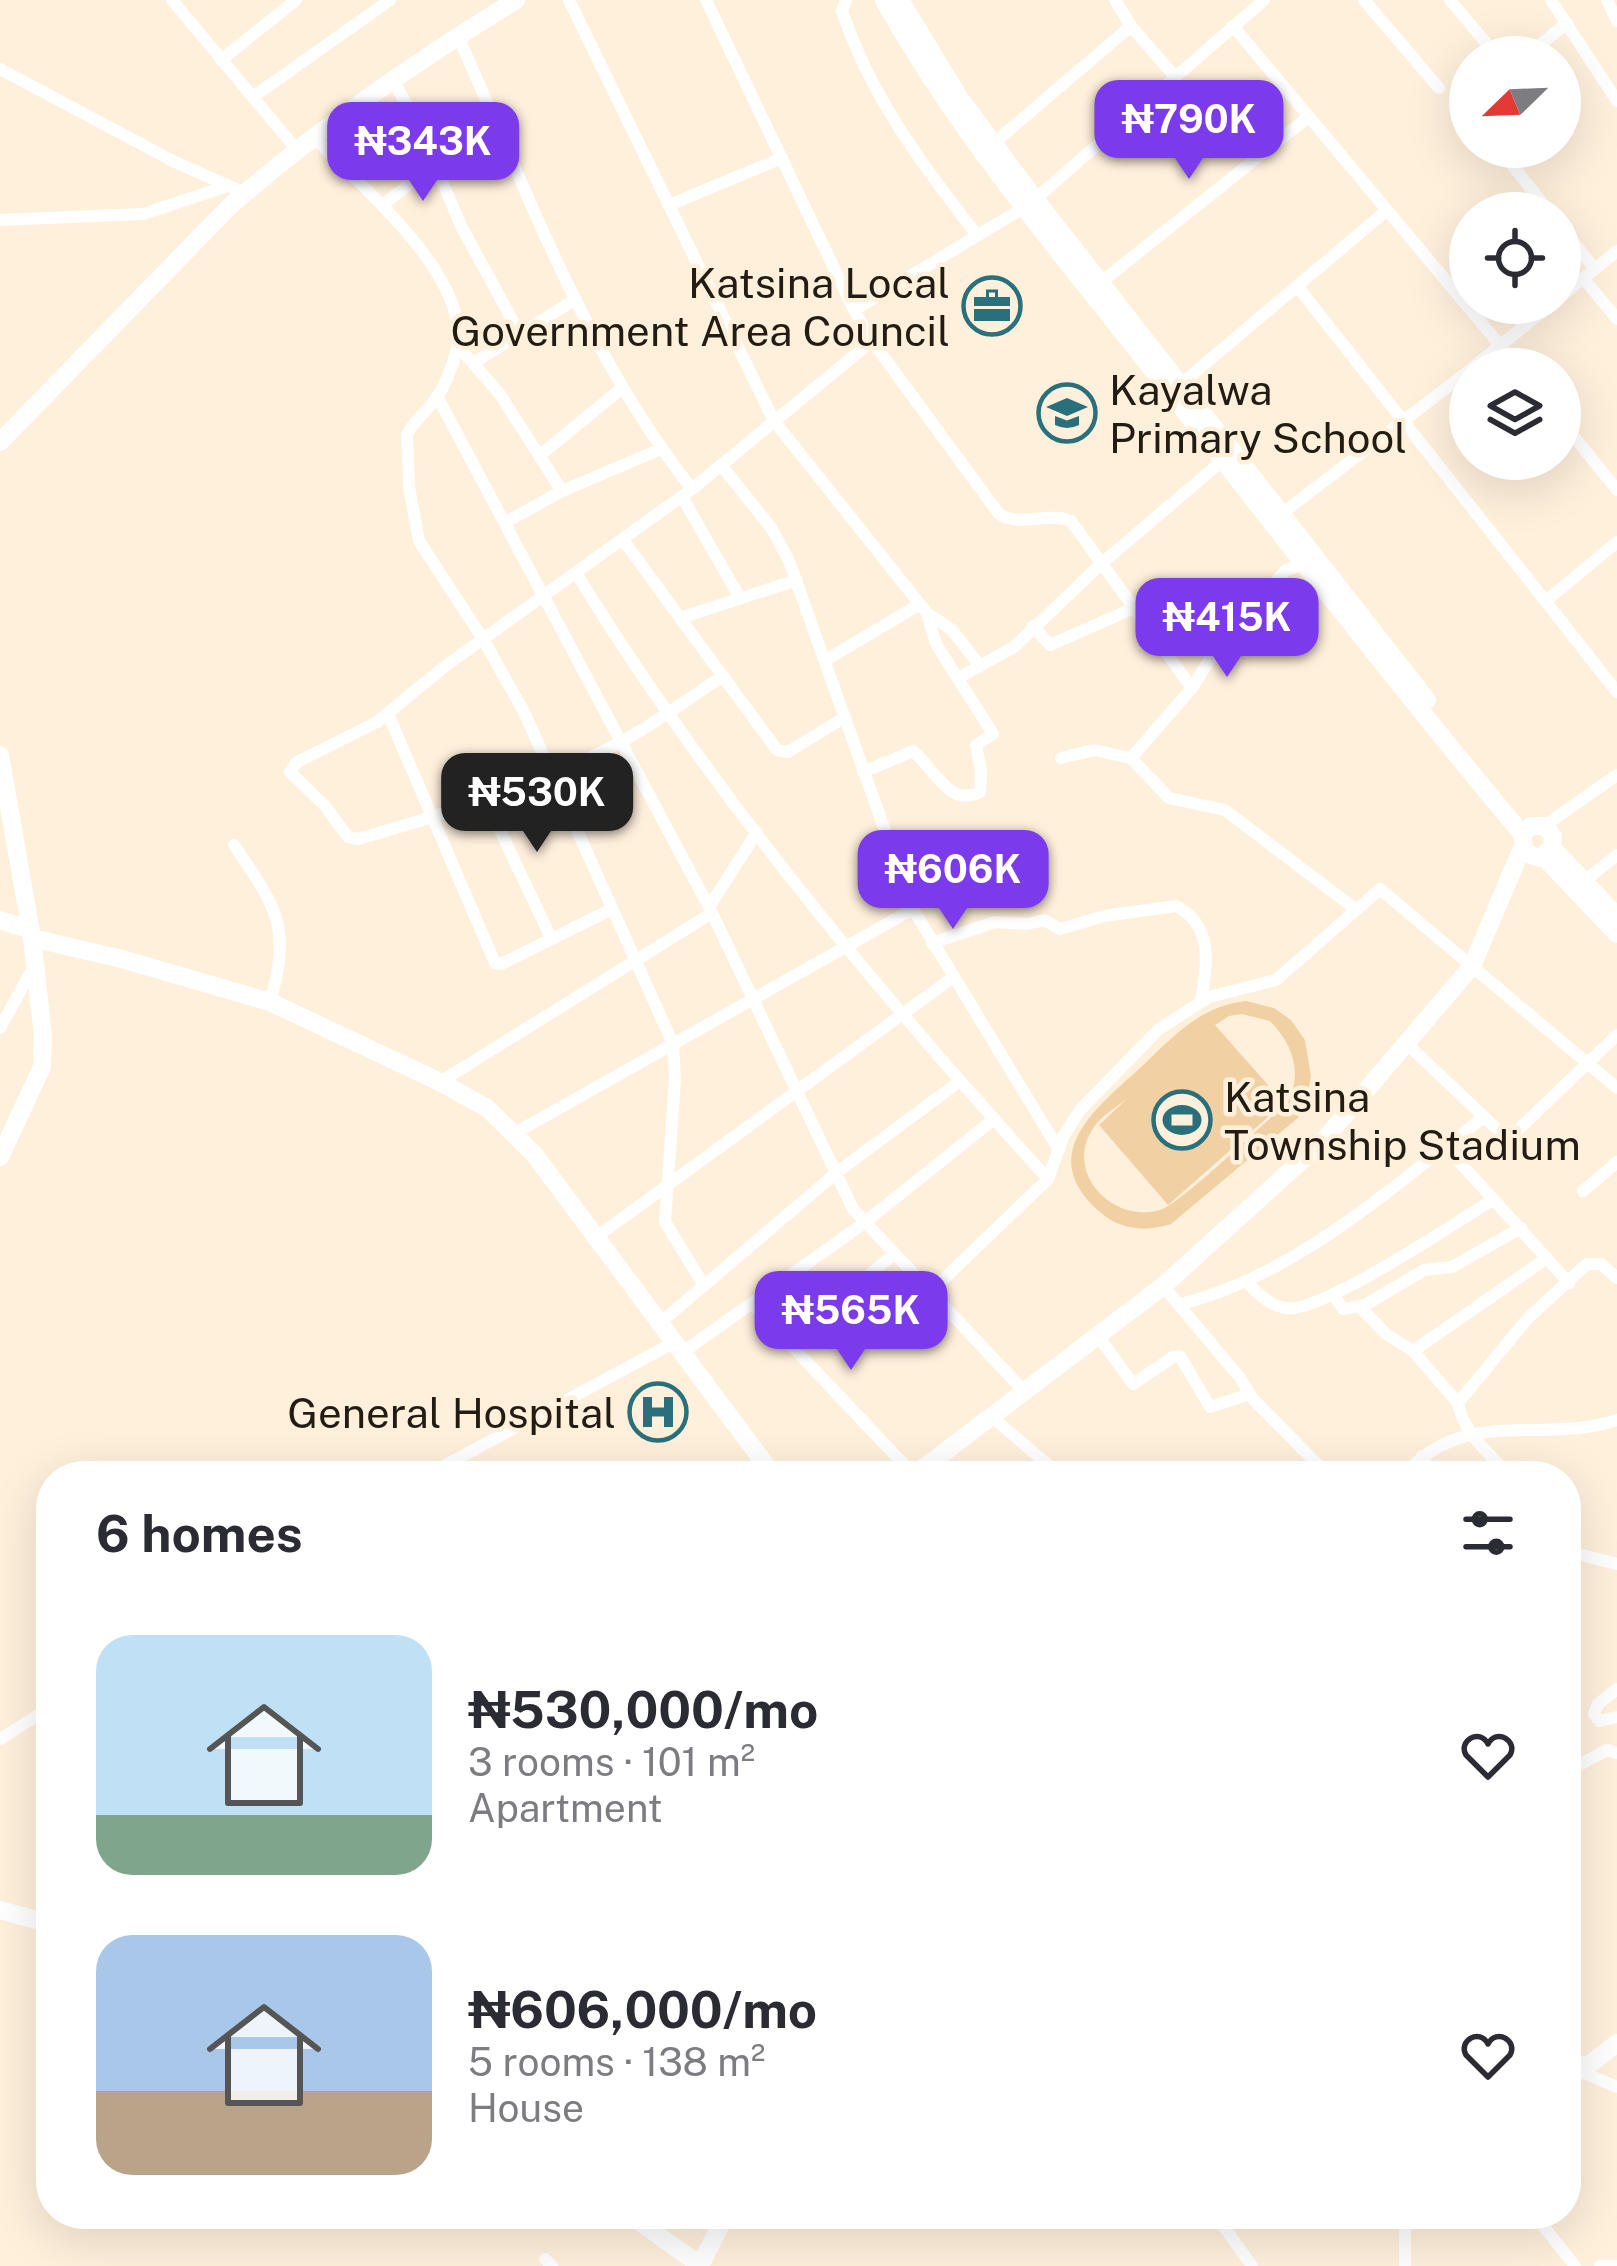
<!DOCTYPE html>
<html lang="en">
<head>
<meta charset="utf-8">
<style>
  body { margin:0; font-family:"Public Sans",sans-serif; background:#f2f2f3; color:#2b2b33; height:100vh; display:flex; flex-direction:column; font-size:45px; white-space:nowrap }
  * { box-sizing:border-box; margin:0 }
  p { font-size:39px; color:#7c7c81 }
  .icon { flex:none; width:66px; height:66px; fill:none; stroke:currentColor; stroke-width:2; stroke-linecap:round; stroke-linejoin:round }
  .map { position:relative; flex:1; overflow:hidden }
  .sheet { position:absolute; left:36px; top:1461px; width:1545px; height:768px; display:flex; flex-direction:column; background:#fff; border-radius:48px; box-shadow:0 12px 48px #0002 }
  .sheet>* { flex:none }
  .needle { width:78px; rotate:247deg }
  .fabs { position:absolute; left:1449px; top:36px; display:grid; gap:24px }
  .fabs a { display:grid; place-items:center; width:132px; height:132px; border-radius:50%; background:#fff; box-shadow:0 12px 48px #0002; font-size:60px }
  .price { position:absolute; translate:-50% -102px; padding:0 27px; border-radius:24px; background:#7c3aed; color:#fff; font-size:39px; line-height:78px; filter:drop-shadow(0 3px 6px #0008) }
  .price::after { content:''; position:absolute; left:50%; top:72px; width:36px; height:27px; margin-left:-18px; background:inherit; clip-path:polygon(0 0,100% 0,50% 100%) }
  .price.selected { background:#222; color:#fff }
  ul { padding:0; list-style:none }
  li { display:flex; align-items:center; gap:36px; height:300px; padding:0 60px }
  li span { display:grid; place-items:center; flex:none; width:336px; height:240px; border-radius:36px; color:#555 }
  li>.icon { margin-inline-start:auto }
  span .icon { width:144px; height:144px; fill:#fffc; stroke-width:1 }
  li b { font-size:51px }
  h2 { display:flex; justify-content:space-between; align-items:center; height:144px; padding:0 60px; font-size:51px }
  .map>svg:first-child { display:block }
  .green { fill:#f1d1a4; fill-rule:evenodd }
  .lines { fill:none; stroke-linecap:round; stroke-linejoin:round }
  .street { stroke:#fff; stroke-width:12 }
  .secondary { stroke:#fff; stroke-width:18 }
  .labels { text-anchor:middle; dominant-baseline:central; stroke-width:9; stroke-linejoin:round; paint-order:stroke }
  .poi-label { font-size:42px; fill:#231c13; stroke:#fff0dc; text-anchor:end }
</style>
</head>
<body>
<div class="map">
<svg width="1617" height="2266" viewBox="0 0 1617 2266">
  <rect width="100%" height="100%" fill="#fff0dc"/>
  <path class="green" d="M1246 1001 1274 1008 1291 1020 1305 1040 1311 1076 1307 1096 1299 1117 1171 1224C1146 1232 1121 1230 1101 1213 1034 1156 1095 1109 1139 1069 1172 1038 1199 1006 1246 1001ZM1242 1014 1270 1021C1292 1043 1303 1073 1288 1102 1265 1122 1181 1204 1160 1210 1114 1224 1062 1173 1094 1127 1101 1116 1118 1106 1129 1097L1099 1125 1168 1205 1284 1103 1215 1025 1229 1016Z"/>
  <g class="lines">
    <g class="street">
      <path d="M172 0 297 150"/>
      <path d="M569 0 774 421 927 613 952 630 980 666"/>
      <path d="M706 0 854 310 872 341 999 514C1020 528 1048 511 1071 521L1192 688"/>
      <path d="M846 0 842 11C871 97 921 163 976 234"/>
      <path d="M1115 0 1131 26 1175 77"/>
      <path d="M1364 0 1439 88"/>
      <path d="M1450 0 1498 57"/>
      <path d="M1551 0 1617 101"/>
      <path d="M1607 0 1617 21"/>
      <path d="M1233 26 1520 369"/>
      <path d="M458 36C527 191 586 355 692 489"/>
      <path d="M1525 57 1567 23"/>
      <path d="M221 60 296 0"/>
      <path d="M0 69 175 162 245 193"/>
      <path d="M394 82 422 133 461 226 520 334"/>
      <path d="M254 96 390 0"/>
      <path d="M1470 104V110"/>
      <path d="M315 138C359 186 480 282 455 356 450 373 442 393 430 406 421 416 413 422 407 435L409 487 419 541 483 639 524 712 673 1044 675 1079 665 1222 703 1284"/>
      <path d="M994 143 1131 26"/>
      <path d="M1498 147 1550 213"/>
      <path d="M1035 199 1264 0"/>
      <path d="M382 205 436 165"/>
      <path d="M669 205 782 158"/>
      <path d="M0 220 143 214 227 186"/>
      <path d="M1560 226 1595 269"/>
      <path d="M1583 278 1617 319"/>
      <path d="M1100 283 1307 118"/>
      <path d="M1297 286 1617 692"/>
      <path d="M1560 297 1617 251"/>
      <path d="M854 310 1023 208"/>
      <path d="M458 346 499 393 562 491"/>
      <path d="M475 362 576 299"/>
      <path d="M1471 369 1553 303"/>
      <path d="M1181 384 1386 211"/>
      <path d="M437 396 712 913 853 1209 1023 1390"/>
      <path d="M1560 419 1617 490"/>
      <path d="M539 456 621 389"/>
      <path d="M721 465 772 529 789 561 913 909 1059 1150"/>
      <path d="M682 497 740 598"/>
      <path d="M1281 514 1470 370"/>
      <path d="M506 522 562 491 661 449"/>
      <path d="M623 540 777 750 788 752 845 717"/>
      <path d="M576 573C710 791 876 990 1048 1179L931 1291"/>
      <path d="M1547 600 1617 542"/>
      <path d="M680 618 797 580"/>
      <path d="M1033 626 1050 645 1134 608"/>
      <path d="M826 660 920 604"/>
      <path d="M723 676C689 698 656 723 621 742 538 786 448 813 358 839L348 837 325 806 290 772 297 762 377 722 444 667 692 489 872 341"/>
      <path d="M958 678 1014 647 1102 563 1222 461"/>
      <path d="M388 714 495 963 501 964 612 909"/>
      <path d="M1061 758 1094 750 1131 758 1169 798 1225 810 1354 908"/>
      <path d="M1131 758 1192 688 1221 641 1286 570 1302 565"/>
      <path d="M863 772 913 751C934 768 949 808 980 792L981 771 976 745 993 734 936 644 927 614"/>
      <path d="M486 801 551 938"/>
      <path d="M1544 826 1617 775"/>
      <path d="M234 845C276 907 292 926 270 1002"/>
      <path d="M1583 882 1617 855"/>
      <path d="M709 907 757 832"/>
      <path d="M932 943 995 922 1027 924 1044 920 1060 929 1104 916 1176 906C1214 925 1207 966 1201 1001"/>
      <path d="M0 1028 34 966"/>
      <path d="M1407 1044 1499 1131H1517L1617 1035"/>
      <path d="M440 1082 712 913"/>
      <path d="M515 1133 913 909"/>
      <path d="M1445 1146 1569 1283"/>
      <path d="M1048 1179 1063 1137 1080 1110 1159 1029 1209 997 1276 980 1380 889 1617 1088"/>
      <path d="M1583 1191 1617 1162"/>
      <path d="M595 1238 952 978"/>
      <path d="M1247 1282C1257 1293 1270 1306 1286 1308 1320 1314 1458 1221 1494 1199"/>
      <path d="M1163 1286 1241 1379 1253 1399 1329 1476"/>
      <path d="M1333 1294 1343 1309 1365 1305 1424 1270 1452 1267 1521 1228"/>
      <path d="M752 1304 914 1475"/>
      <path d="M1181 1304C1297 1275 1391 1187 1484 1117"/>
      <path d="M1360 1307 1386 1334 1413 1351 1458 1403C1463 1433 1490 1454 1510 1476"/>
      <path d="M660 1323 836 1173 960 1081"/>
      <path d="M1098 1336 1133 1384 1173 1357 1180 1356 1210 1407 1250 1394"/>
      <path d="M789 1343 894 1254"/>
      <path d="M1413 1351 1547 1258"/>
      <path d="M683 1352 864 1223 994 1119"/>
      <path d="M1458 1403 1528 1318 1587 1264H1601L1617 1278"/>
      <path d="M990 1415 1061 1476"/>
      <path d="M1422 1456 1434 1476"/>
      <path d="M425 1476 675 1342"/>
      <path d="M1403 1476C1464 1405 1541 1445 1617 1420"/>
      <path d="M1566 1551 1617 1564"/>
      <path d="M1617 1689 1598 1704 1594 1714 1599 1721 1617 1717"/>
      <path d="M0 1739 51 1707"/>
      <path d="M1566 1772 1607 1750 1617 1753"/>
      <path d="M1582 2072 1617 2087"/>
      <path d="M1566 2086 1587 2067"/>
      <path d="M1215 2214 1252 2266"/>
      <path d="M1534 2214 1575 2266"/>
      <path d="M545 2259 552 2266"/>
      <path d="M1405 2266V2228L1411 2214"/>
      <path d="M1600 2266H1617"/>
    </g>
    <g class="secondary">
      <path d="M884 0C963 142 1070 263 1169 391 1285 540 1401 689 1522 834L1525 853 1540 858 1552 848 1553 836 1544 826H1531L1522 834"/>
      <path d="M900 0 960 99 1035 199 1427 700"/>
      <path d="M0 442 229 207C317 129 417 61 516 0"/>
      <path d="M0 755 32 938 43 1035 42 1067 0 1157"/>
      <path d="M1552 848 1617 916"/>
      <path d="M1544 857 1617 934"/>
      <path d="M0 920 31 930"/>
      <path d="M32 938 122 959 270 1002 440 1082 487 1108 534 1154 774 1476"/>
      <path d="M913 1476 1163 1286 1322 1142 1472 966 1522 848"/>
      <path d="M0 1910 51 1924"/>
      <path d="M1566 2069 1590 2064 1617 2043"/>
      <path d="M629 2214 701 2266"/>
      <path d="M700 2266 726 2214"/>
    </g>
  </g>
  <defs>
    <g id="office-ring" transform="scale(3)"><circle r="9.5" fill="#fff0dc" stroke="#29707c" stroke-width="1.5"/><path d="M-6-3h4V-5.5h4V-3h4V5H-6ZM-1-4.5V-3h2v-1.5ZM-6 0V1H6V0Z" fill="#29707c"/></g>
    <g id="school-ring" transform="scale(3)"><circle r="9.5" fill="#fff0dc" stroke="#29707c" stroke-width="1.5"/><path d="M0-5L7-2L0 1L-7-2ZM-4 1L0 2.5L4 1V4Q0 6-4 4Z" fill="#29707c"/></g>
    <g id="stadium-ring" transform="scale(3)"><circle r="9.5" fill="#fff0dc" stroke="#29707c" stroke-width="1.5"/><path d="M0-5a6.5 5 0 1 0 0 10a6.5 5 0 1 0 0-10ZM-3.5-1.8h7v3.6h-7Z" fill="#29707c"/></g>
    <g id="hospital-ring" transform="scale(3)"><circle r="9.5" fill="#fff0dc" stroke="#29707c" stroke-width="1.5"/><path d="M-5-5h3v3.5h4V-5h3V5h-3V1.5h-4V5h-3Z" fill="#29707c"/></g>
  </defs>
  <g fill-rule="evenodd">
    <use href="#office-ring" x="992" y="306"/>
    <use href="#school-ring" x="1067" y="413"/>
    <use href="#stadium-ring" x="1182" y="1120"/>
    <use href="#hospital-ring" x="658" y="1412"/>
  </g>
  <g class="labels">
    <g class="poi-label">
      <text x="950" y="282">Katsina Local<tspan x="950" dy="48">Government Area Council</tspan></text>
      <text x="1109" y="389" text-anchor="start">Kayalwa<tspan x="1109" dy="48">Primary School</tspan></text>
      <text x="1224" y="1096" text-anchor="start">Katsina<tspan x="1224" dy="48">Township Stadium</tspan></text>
      <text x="616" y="1412">General Hospital</text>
    </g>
  </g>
</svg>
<div class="fabs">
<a><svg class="needle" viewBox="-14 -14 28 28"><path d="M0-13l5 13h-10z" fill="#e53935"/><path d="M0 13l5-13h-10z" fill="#7c7c81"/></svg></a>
<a><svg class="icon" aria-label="locate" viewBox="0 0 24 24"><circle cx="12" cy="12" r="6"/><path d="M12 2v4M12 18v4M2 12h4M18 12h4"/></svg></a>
<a><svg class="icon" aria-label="layers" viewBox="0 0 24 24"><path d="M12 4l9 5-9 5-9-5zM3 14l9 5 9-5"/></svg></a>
</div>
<b class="price" style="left:1189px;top:182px">₦790K</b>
<b class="price" style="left:423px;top:204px">₦343K</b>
<b class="price" style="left:1227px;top:680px">₦415K</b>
<b class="price selected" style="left:537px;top:855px">₦530K</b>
<b class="price" style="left:953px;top:932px">₦606K</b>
<b class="price" style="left:851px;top:1373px">₦565K</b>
<section class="sheet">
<h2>6 homes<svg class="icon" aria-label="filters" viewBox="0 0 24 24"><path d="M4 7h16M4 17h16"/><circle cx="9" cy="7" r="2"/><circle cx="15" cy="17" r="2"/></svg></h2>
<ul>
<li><span style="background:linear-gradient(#bfe0f5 75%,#7fa58c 0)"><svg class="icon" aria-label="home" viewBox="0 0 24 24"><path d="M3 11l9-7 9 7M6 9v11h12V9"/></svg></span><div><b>₦530,000/mo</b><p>3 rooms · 101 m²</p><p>Apartment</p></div><svg class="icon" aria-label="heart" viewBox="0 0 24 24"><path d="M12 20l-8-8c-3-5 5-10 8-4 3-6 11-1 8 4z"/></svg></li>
<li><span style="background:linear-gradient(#a9c7e8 65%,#b9a48a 0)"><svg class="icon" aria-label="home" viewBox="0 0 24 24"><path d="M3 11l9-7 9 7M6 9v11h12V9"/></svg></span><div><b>₦606,000/mo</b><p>5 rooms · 138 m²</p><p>House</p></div><svg class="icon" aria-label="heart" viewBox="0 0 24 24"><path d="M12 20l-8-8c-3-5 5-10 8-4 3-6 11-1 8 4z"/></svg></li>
</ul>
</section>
</div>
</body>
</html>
